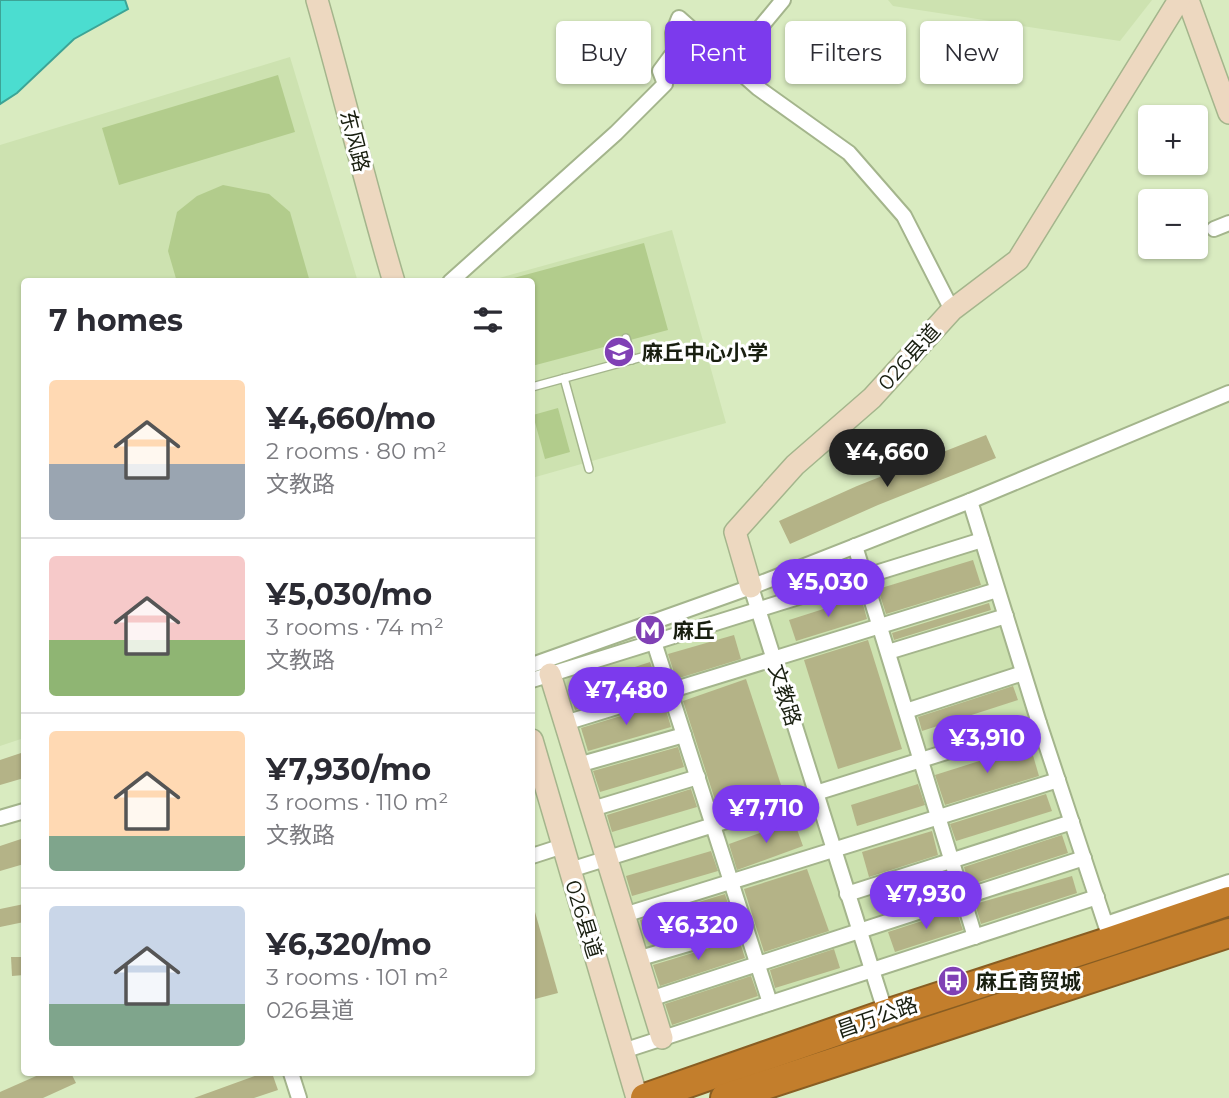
<!DOCTYPE html>
<html lang="en">
<head>
<meta charset="utf-8">
<style>
  body { margin:0; font-family:Montserrat,"Noto Sans SC",sans-serif; background:#f7f7f7; color:#2b2b33; height:100vh; display:flex; flex-direction:column; font-size:26px; white-space:nowrap }
  * { box-sizing:border-box; margin:0 }
  p { font-size:23px; color:#7c7c81 }
  .icon { flex:none; width:38px; height:38px; fill:none; stroke:currentColor; stroke-width:2; stroke-linecap:round; stroke-linejoin:round }
  .map { position:relative; flex:1; overflow:hidden }
  .sheet { position:absolute; left:21px; top:278px; width:514px; height:798px; display:flex; flex-direction:column; background:#fff; border-radius:7px; box-shadow:0 2px 5px #0004 }
  .sheet>* { flex:none }
  .top-card { position:absolute; left:556px; top:21px; width:567px; height:63px; display:flex; gap:14px }
  .buttons { position:absolute; left:1138px; top:105px; display:grid; gap:14px }
  .buttons a { display:grid; place-items:center; width:70px; height:70px; border-radius:7px; background:#fff; box-shadow:0 2px 5px #0004; font-size:35px }
  .price { position:absolute; translate:-50% -60px; padding:0 16px; border-radius:24px; background:#7c3aed; color:#fff; font-size:23px; line-height:46px; filter:drop-shadow(0 2px 4px #0008) }
  .price::after { content:''; position:absolute; left:50%; top:42px; width:21px; height:16px; margin-left:-10px; background:inherit; clip-path:polygon(0 0,100% 0,50% 100%) }
  .price.on { background:#222; color:#fff }
  ul { padding:0; list-style:none }
  li { display:flex; align-items:center; gap:21px; height:175px; padding:0 28px }
  li+li { border-top:2px solid #e1e1e2 }
  li span { display:grid; place-items:center; flex:none; width:196px; height:140px; border-radius:7px; color:#555 }
  li>.icon { margin-inline-start:auto }
  span .icon { width:84px; height:84px; fill:#fffc; stroke-width:1 }
  li b { font-size:30px }
  h2 { display:flex; justify-content:space-between; align-items:center; height:84px; padding:0 28px; font-size:30px }
  .chip { padding:0 24px; border-radius:7px; background:#fff; box-shadow:0 2px 5px #0004; font-size:24px; line-height:63px }
  .chip.on { background:#7c3aed; color:#fff }
  .map>svg:first-child { display:block }
  .built { fill:#cde2b0 }
  .green { fill:#b2cc8c }
  .water { fill:#4bddd0; stroke:#3ca496; stroke-width:2 }
  .building { fill:#b4b387 }
  .lines { fill:none; stroke-linecap:round; stroke-linejoin:round }
  .lane-casing { stroke:#a4b58c; stroke-width:10 }
  .street-casing { stroke:#a4b58c; stroke-width:18 }
  .secondary-casing { stroke:#a4b58c; stroke-width:24 }
  .highway-casing { stroke:#885d22; stroke-width:32 }
  .lane { stroke:#fff; stroke-width:7 }
  .street { stroke:#fff; stroke-width:14 }
  .secondary { stroke:#edd8c0; stroke-width:21 }
  .highway { stroke:#c37e2c; stroke-width:28 }
  .labels { text-anchor:middle; dominant-baseline:central; stroke-width:6; stroke-linejoin:round; paint-order:stroke }
  .street-label { font-size:21px; fill:#191f10; stroke:#fff }
  .poi-label { font-size:21px; font-weight:bold; fill:#191f10; stroke:#fff; text-anchor:start }
</style>
</head>
<body>
<div class="map">
<svg width="1229" height="1098" viewBox="0 0 1229 1098">
  <rect width="100%" height="100%" fill="#d9ebc0"/>
  <g class="built">
    <path d="M888 0H1152L1120 41 893 6Z"/>
    <path d="M290 57 358 282H24V738L0 746V145Z"/>
    <path d="M672 230 726 423 532 478V282H485Z"/>
    <path d="M978 546 1089 904 660 1046 558 677Z"/>
  </g>
  <g class="green">
    <path d="M278 75 295 132 119 185 102 128Z"/>
    <path d="M223 185 269 194 290 212 310 282H177L168 251 177 212 197 196Z"/>
    <path d="M644 243 668 330 532 366V282H499Z"/>
    <path d="M558 408 570 452 545 459 533 415Z"/>
  </g>
  <path class="water" d="M0 0H125L128 9 74 39 17 93 0 104Z"/>
  <g class="building">
    <path d="M986 435 996 458 878 505 790 544 779 521 857 486Z"/>
    <path d="M973 560 981 585 886 614 878 589Z"/>
    <path d="M861 597 867 619 796 641 789 620Z"/>
    <path d="M989 603 991 610 894 640 892 633Z"/>
    <path d="M734 635 741 659 676 679 668 654Z"/>
    <path d="M868 640 902 749 838 769 804 660Z"/>
    <path d="M650 662 658 684 575 710 568 689Z"/>
    <path d="M746 679 781 785 717 806 683 701Z"/>
    <path d="M1013 686 1018 700 922 731 918 717Z"/>
    <path d="M664 703 671 727 588 751 581 728Z"/>
    <path d="M1030 745 1039 776 945 805 935 775Z"/>
    <path d="M678 747 684 767 600 792 593 771Z"/>
    <path d="M24 752V778L0 785V760Z"/>
    <path d="M918 784 925 805 857 826 851 805Z"/>
    <path d="M691 789 697 807 612 832 607 815Z"/>
    <path d="M1046 794 1052 811 956 841 950 824Z"/>
    <path d="M794 821 803 846 737 870 729 844Z"/>
    <path d="M932 831 938 855 869 877 862 852Z"/>
    <path d="M1062 835 1068 853 969 885 964 867Z"/>
    <path d="M24 838V864L0 871V846Z"/>
    <path d="M711 851 718 871 632 896 626 876Z"/>
    <path d="M807 869 829 931 764 952 744 889Z"/>
    <path d="M945 873 951 891 883 913 877 895Z"/>
    <path d="M1072 876 1077 893 981 924 975 904Z"/>
    <path d="M725 894 731 913 645 937 640 920Z"/>
    <path d="M24 904V922L0 927V909Z"/>
    <path d="M956 910 963 930 895 952 888 932Z"/>
    <path d="M532 912H535L558 993 535 999 532 991Z"/>
    <path d="M739 939 745 958 660 986 653 965Z"/>
    <path d="M834 949 840 968 775 988 770 970Z"/>
    <path d="M11 957H24V975L12 976Z"/>
    <path d="M751 976 758 996 672 1025 665 1004Z"/>
    <path d="M43 1073H71L76 1083 43 1098H0V1092Z"/>
    <path d="M263 1073H272L278 1090 254 1098H194Z"/>
  </g>
  <g class="lines">
    <g class="lane-casing">
      <g id="lane">
        <path d="M626 338 632 360"/>
        <path d="M564 378 589 469"/>
        <path d="M532 387 664 351"/>
      </g>
    </g>
    <g class="street-casing">
      <g id="street">
        <path d="M730 64 783 0"/>
        <path d="M1214 229 1229 223"/>
        <path d="M450 282 616 133 665 84 660 71 674 52 673 33 679 18 758 88 849 153 904 216 952 310"/>
        <path d="M970 501 1039 723 1111 941"/>
        <path d="M855 546 975 937"/>
        <path d="M654 642 770 1003"/>
        <path d="M888 652 1006 616"/>
        <path d="M532 665 751 587"/>
        <path d="M532 680 982 540"/>
        <path d="M906 711 1023 673"/>
        <path d="M565 723 997 590"/>
        <path d="M578 765 684 735"/>
        <path d="M592 809 698 777"/>
        <path d="M0 818 24 811"/>
        <path d="M532 856 563 846"/>
        <path d="M570 870 1039 723"/>
        <path d="M847 894 1072 822"/>
        <path d="M624 915 1058 780"/>
        <path d="M1106 924 1229 882"/>
        <path d="M637 959 746 927"/>
        <path d="M650 999 1084 858"/>
        <path d="M886 1014 751 587 970 501 1229 393"/>
        <path d="M623 1051 1097 897"/>
        <path d="M291 1073 299 1098"/>
      </g>
    </g>
    <g class="secondary-casing">
      <g id="secondary">
        <path d="M317 0C344 94 366 188 394 282"/>
        <path d="M1188 0 1229 113"/>
        <path d="M751 587 735 532 795 465 872 398 952 310 1018 260 1179 0"/>
        <path d="M550 674 662 1038"/>
        <path d="M532 740 637 1098"/>
      </g>
    </g>
    <g class="highway-casing">
      <g id="highway">
        <path d="M645 1098 886 1014 1111 941 1229 901"/>
        <path d="M725 1098 1229 933"/>
      </g>
    </g>
    <use href="#lane" class="lane"/>
    <use href="#street" class="street"/>
    <use href="#secondary" class="secondary"/>
    <use href="#highway" class="highway"/>
  </g>
  <defs>
    <g id="school-disc" transform="scale(1.575)"><circle r="9.5" fill="#8040b5" stroke="#fff"/><path d="M0-5L7-2L0 1L-7-2ZM-4 1L0 2.5L4 1V4Q0 6-4 4Z" fill="#fff"/></g>
    <g id="metro-disc" transform="scale(1.575)"><circle r="9.5" fill="#8040b5" stroke="#fff"/><path d="M-5.5 5V-5H-3L0 0L3-5H5.5V5H3V-.5L0 4L-3-.5V5Z" fill="#fff"/></g>
    <g id="bus-disc" transform="scale(1.575)"><circle r="9.5" fill="#8040b5" stroke="#fff"/><path d="M-5-6H5V4H4V6H2V4H-2V6H-4V4H-5ZM-3.5-4V0h7V-4ZM-3.5 1.2v1.5H-2V1.2ZM2 1.2v1.5H3.5V1.2Z" fill="#fff"/></g>
  </defs>
  <g fill-rule="evenodd">
    <use href="#school-disc" x="619" y="352"/>
    <use href="#metro-disc" x="650" y="630"/>
    <use href="#bus-disc" x="953" y="981"/>
  </g>
  <g class="labels">
    <g class="street-label">
      <text transform="translate(355 141) rotate(76)">东风路</text>
      <text transform="translate(909 357) rotate(-48)">026县道</text>
      <text transform="translate(785 695) rotate(73)">文教路</text>
      <text transform="translate(584 919) rotate(73)">026县道</text>
      <text transform="translate(877 1017) rotate(-19)">昌万公路</text>
    </g>
    <g class="poi-label">
      <text x="642" y="352">麻丘中心小学</text>
      <text x="673" y="630">麻丘</text>
      <text x="976" y="981">麻丘商贸城</text>
    </g>
  </g>
</svg>
<div class="buttons">
<a>+</a>
<a>−</a>
</div>
<b class="price on" style="left:887px;top:489px">¥4,660</b>
<b class="price" style="left:828px;top:619px">¥5,030</b>
<b class="price" style="left:626px;top:727px">¥7,480</b>
<b class="price" style="left:987px;top:775px">¥3,910</b>
<b class="price" style="left:766px;top:845px">¥7,710</b>
<b class="price" style="left:926px;top:931px">¥7,930</b>
<b class="price" style="left:698px;top:962px">¥6,320</b>
<div class="top-card">
<a class="chip">Buy</a>
<a class="chip on">Rent</a>
<a class="chip">Filters</a>
<a class="chip">New</a>
</div>
<section class="sheet">
<h2>7 homes<svg class="icon" aria-label="filters" viewBox="0 0 24 24"><path d="M4 7h16M4 17h16"/><circle cx="9" cy="7" r="2"/><circle cx="15" cy="17" r="2"/></svg></h2>
<ul>
<li><span style="background:linear-gradient(#ffd9b3 60%,#9aa5b1 0)"><svg class="icon" aria-label="home" viewBox="0 0 24 24"><path d="M3 11l9-7 9 7M6 9v11h12V9"/></svg></span><div><b>¥4,660/mo</b><p>2 rooms · 80 m²</p><p>文教路</p></div></li>
<li><span style="background:linear-gradient(#f6c9c9 60%,#8fb573 0)"><svg class="icon" aria-label="home" viewBox="0 0 24 24"><path d="M3 11l9-7 9 7M6 9v11h12V9"/></svg></span><div><b>¥5,030/mo</b><p>3 rooms · 74 m²</p><p>文教路</p></div></li>
<li><span style="background:linear-gradient(#ffd9b3 75%,#7fa58c 0)"><svg class="icon" aria-label="home" viewBox="0 0 24 24"><path d="M3 11l9-7 9 7M6 9v11h12V9"/></svg></span><div><b>¥7,930/mo</b><p>3 rooms · 110 m²</p><p>文教路</p></div></li>
<li><span style="background:linear-gradient(#c9d6e8 70%,#7fa58c 0)"><svg class="icon" aria-label="home" viewBox="0 0 24 24"><path d="M3 11l9-7 9 7M6 9v11h12V9"/></svg></span><div><b>¥6,320/mo</b><p>3 rooms · 101 m²</p><p>026县道</p></div></li>
</ul>
</section>
</div>
</body>
</html>
